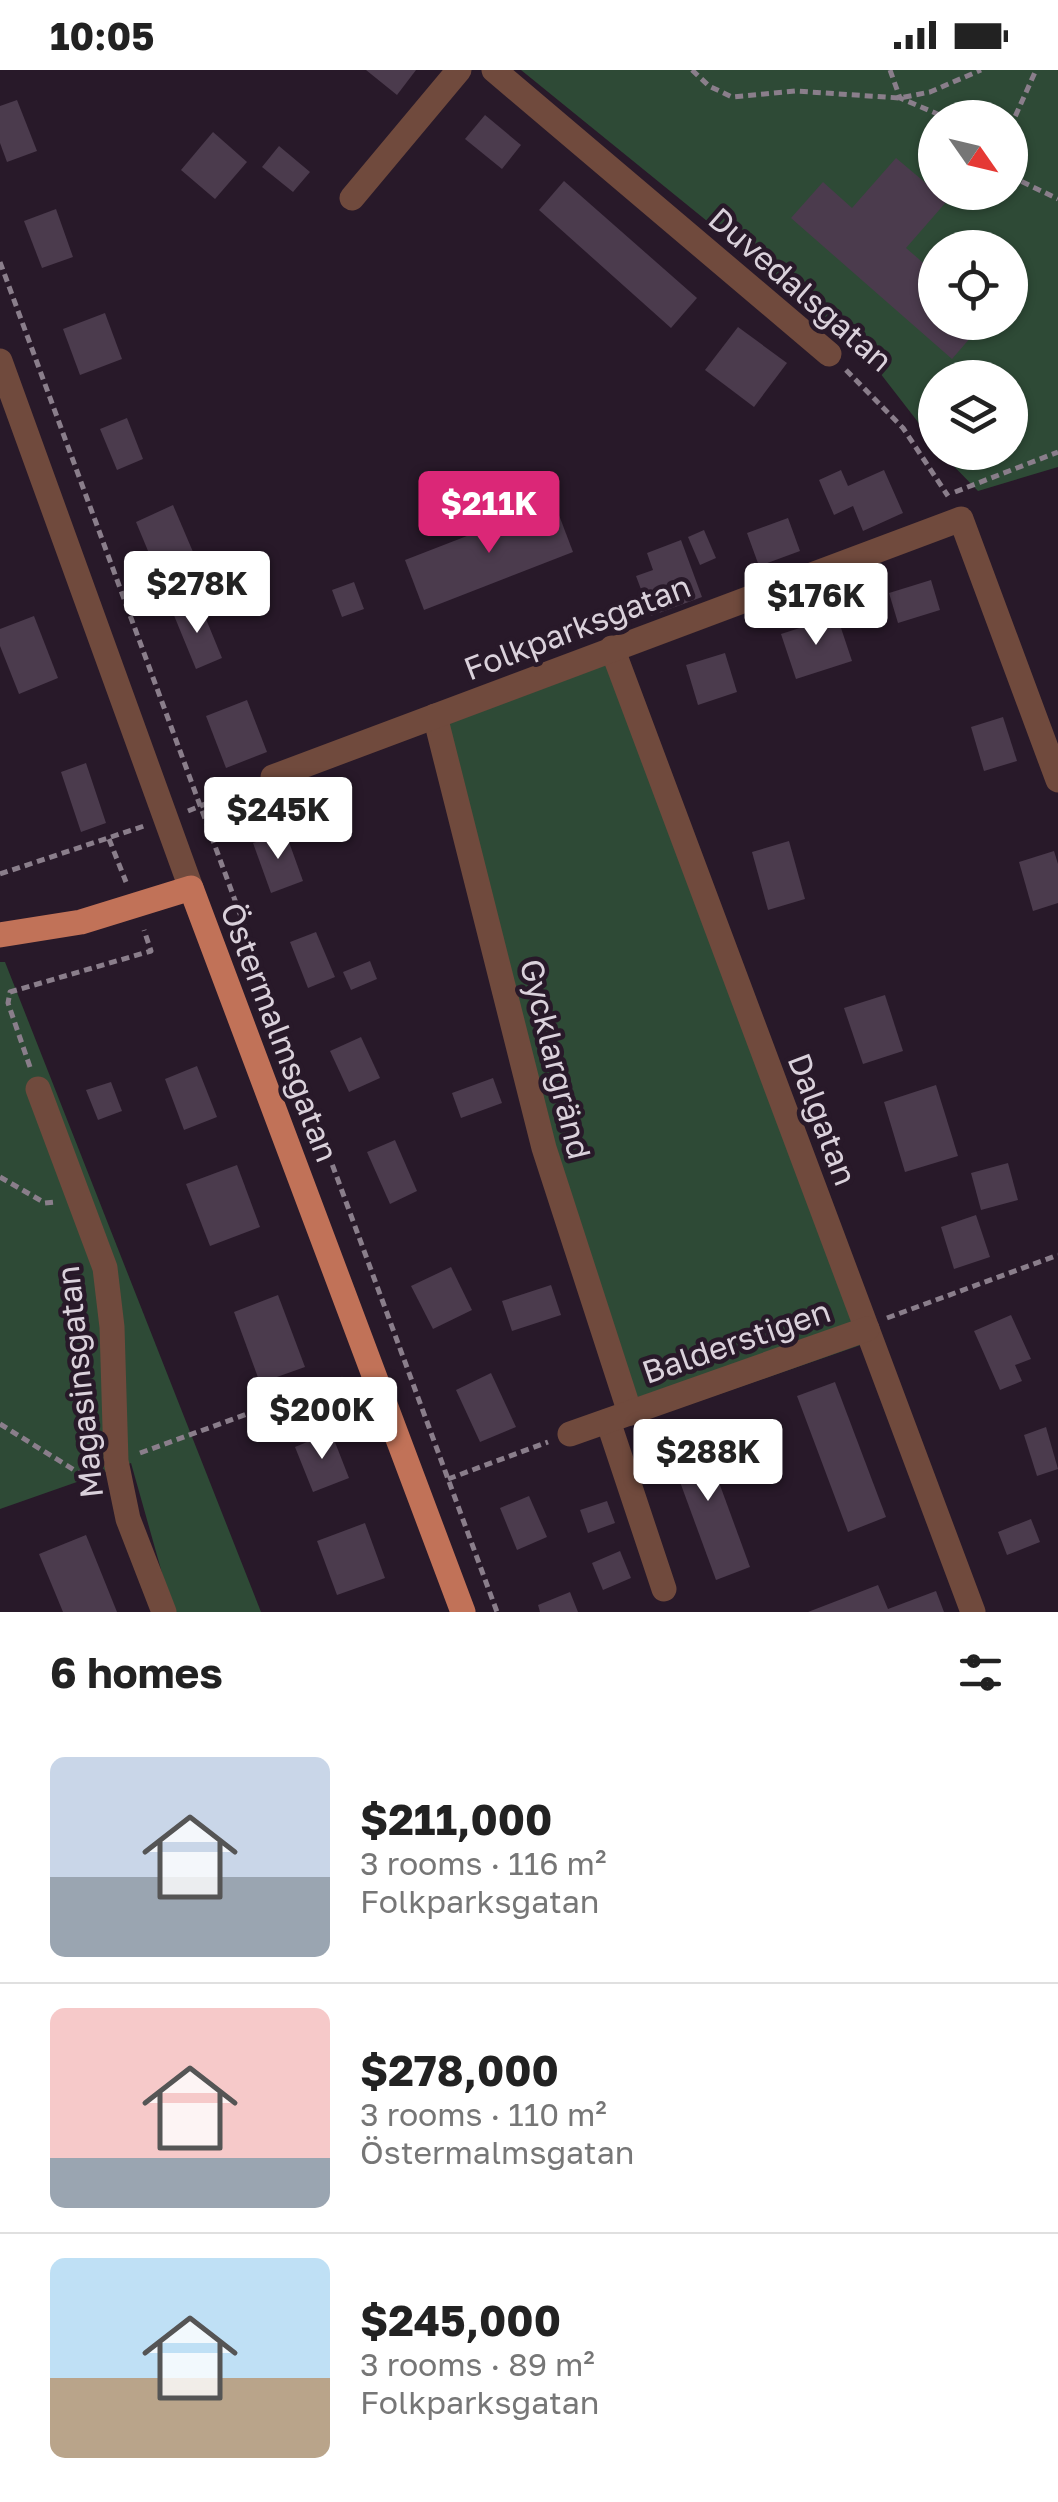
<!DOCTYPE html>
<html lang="en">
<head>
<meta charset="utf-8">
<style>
  body { margin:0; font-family:"Golos Text",sans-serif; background:#f6f6f6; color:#222; height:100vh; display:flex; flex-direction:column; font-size:38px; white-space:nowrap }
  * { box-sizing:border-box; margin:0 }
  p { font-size:32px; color:#767676 }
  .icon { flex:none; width:55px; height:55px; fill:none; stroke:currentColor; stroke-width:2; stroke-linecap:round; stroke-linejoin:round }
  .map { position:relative; height:1542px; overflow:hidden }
  .side { display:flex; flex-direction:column; background:#fff; flex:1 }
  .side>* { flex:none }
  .needle { width:65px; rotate:124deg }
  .controls { position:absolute; left:918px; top:30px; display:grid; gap:20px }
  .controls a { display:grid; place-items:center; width:110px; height:110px; border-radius:50%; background:#fff; box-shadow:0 2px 8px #0004; font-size:50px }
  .price { position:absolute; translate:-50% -85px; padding:0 22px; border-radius:10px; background:#fff; color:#222; font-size:32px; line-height:65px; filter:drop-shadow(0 2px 5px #0008) }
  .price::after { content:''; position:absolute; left:50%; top:60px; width:30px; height:22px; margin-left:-15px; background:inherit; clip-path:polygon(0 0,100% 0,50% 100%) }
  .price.active { background:#db2777; color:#fff }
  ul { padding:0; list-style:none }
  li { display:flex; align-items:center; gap:30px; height:250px; padding:0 50px }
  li+li { border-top:2px solid #e0e0e0 }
  li span { display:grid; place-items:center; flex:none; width:280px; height:200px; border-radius:15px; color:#555 }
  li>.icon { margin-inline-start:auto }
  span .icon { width:120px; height:120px; fill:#fffc; stroke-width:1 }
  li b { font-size:42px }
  h2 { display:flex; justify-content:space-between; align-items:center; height:120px; padding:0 50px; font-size:42px }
  .status { display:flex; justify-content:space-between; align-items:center; height:70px; padding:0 50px; background:#fff; direction:ltr }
  .status svg { height:28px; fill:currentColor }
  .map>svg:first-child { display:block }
  .green { fill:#2e4a36; fill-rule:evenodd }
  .building { fill:#4b3b4d }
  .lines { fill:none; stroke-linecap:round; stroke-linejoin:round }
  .path { stroke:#8a7e8b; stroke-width:5; stroke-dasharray:8 5; stroke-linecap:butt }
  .minor { stroke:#704a3d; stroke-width:25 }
  .major { stroke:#c17258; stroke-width:25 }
  .labels { text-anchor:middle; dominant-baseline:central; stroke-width:9; stroke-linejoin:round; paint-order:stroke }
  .street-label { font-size:32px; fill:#dad1db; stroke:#281929 }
</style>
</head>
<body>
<div class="status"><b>10:05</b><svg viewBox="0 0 49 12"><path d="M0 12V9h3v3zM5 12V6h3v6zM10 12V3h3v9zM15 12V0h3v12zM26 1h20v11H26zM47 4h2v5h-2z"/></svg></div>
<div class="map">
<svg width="1058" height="1542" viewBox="0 0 1058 1542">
  <rect width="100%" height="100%" fill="#281929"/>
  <g class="green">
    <path d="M521 0H1058V397L978 421 941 383 1010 382V308H935V374L856 272ZM935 48H1010V122H935ZM935 178H1010V252H935Z"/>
    <path d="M623 576 878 1269 633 1354 433 660Z"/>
    <path d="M0 892H5L261 1542H173L131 1393 0 1439Z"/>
  </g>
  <g class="building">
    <path d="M366 0H416L397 25Z"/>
    <path d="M17 30 37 81 7 92 0 73V36Z"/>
    <path d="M485 45 521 75 502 99 465 69Z"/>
    <path d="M213 62 247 92 215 129 181 100Z"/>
    <path d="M279 76 310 102 293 122 262 97Z"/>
    <path d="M896 88 947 131 906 178 935 203V252H984L952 289 791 148 823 112 852 138Z"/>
    <path d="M564 111 697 228 671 258 539 140Z"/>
    <path d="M56 139 73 187 42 198 24 151Z"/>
    <path d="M105 243 122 289 80 305 63 259Z"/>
    <path d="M738 257 787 293 754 337 705 300Z"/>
    <path d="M127 348 143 389 117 400 100 359Z"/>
    <path d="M841 400 848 416 884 400 903 443 863 461 853 436 834 445 819 410Z"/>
    <path d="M554 432 573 482 424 540 405 490Z"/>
    <path d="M173 435 196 489 158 505 136 452Z"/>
    <path d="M788 448 800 481 759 496 747 463Z"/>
    <path d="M704 460 716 488 700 495 688 467Z"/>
    <path d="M681 470 702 527 651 546 636 506 653 500 647 483Z"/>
    <path d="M931 510 940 540 898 553 889 523Z"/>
    <path d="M354 512 364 539 342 547 332 520Z"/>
    <path d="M199 532 222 588 196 599 173 543Z"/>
    <path d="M34 546 58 608 19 624 0 576V559Z"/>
    <path d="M837 546 852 591 796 609 781 564Z"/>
    <path d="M725 583 737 622 698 635 686 595Z"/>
    <path d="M247 630 267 682 226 698 206 646Z"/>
    <path d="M1003 647 1017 691 984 701 971 657Z"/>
    <path d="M86 693 106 753 81 762 61 702Z"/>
    <path d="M285 761 303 811 271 823 253 773Z"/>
    <path d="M789 771 805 829 768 840 752 782Z"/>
    <path d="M1054 781 1058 794V833L1033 841 1019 792Z"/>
    <path d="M316 862 335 907 308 918 290 872Z"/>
    <path d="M370 891 377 909 351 920 343 902Z"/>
    <path d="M885 925 903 981 863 994 844 938Z"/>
    <path d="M361 967 380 1008 349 1022 330 981Z"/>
    <path d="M197 996 217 1047 184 1060 165 1009Z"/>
    <path d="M493 1008 502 1033 461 1048 452 1023Z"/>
    <path d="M111 1012 122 1041 98 1050 86 1020Z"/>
    <path d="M936 1015 958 1086 905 1102 884 1032Z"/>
    <path d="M395 1070 417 1121 390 1134 367 1082Z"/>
    <path d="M1008 1093 1018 1130 981 1140 971 1103Z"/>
    <path d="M237 1095 260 1157 210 1176 186 1114Z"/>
    <path d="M976 1145 990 1187 954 1199 941 1157Z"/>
    <path d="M451 1197 472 1240 433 1259 411 1216Z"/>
    <path d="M551 1215 561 1245 512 1261 502 1231Z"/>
    <path d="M278 1225 305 1297 260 1313 234 1242Z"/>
    <path d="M1011 1245 1031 1289 1015 1295 1022 1311 1000 1320 974 1261Z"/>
    <path d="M491 1303 516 1357 480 1372 456 1320Z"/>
    <path d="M835 1312 886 1447 848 1462 797 1326Z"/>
    <path d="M1046 1357 1058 1399 1037 1406 1024 1365Z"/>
    <path d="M699 1358 750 1497 716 1510 665 1371Z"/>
    <path d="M331 1362 349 1408 313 1422 295 1377Z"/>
    <path d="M529 1426 547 1467 517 1480 500 1438Z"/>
    <path d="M607 1431 615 1453 588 1463 580 1440Z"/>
    <path d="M1031 1449 1040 1472 1007 1485 998 1462Z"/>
    <path d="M365 1453 385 1508 337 1525 317 1471Z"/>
    <path d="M86 1465 117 1542H63L39 1484Z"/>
    <path d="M620 1481 631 1508 603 1520 592 1493Z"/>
    <path d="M878 1515 888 1539 936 1521 944 1542H808Z"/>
    <path d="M570 1522 578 1542H540L538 1535Z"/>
  </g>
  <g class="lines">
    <g class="path">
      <path d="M692 0 709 16 732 27 795 21 900 28 930 22 981 0"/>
      <path d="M890 0 900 28 947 48"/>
      <path d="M1010 58 1036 0"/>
      <path d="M1010 106 1058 129"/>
      <path d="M0 192 497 1542"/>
      <path d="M846 300 903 358 948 426"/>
      <path d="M955 422 1058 382"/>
      <path d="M188 741 252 715"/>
      <path d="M109 769 126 812"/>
      <path d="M0 804 144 756"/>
      <path d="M30 997 8 933 10 922 151 881 144 860"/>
      <path d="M0 1107 45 1133 55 1132"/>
      <path d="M887 1248 1058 1185"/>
      <path d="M0 1354 92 1411"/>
      <path d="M140 1383 346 1308"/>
      <path d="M448 1409 548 1372"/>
    </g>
    <g class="minor">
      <path d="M494 0 829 284"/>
      <path d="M352 128 459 0"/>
      <path d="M0 291 191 818"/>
      <path d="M612 578 973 1542"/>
      <path d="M435 646 544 1078 630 1343"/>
      <path d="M273 707 961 449 1058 710"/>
      <path d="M38 1019 105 1198 112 1257 116 1391 128 1449 164 1542"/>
      <path d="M608 1351 664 1519"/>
      <path d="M570 1364 867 1259"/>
    </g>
    <path class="major" d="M0 865 81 852 191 818 463 1542"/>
  </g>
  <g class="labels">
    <g class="street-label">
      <text transform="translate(801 219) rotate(41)">Duvedalsgatan</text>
      <text transform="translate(577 557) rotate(-21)">Folkparksgatan</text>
      <text transform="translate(280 962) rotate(69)">Östermalmsgatan</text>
      <text transform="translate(556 989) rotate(76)">Gycklargränd</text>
      <text transform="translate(823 1049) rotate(69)">Dalgatan</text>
      <text transform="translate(736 1271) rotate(-19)">Balderstigen</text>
      <text transform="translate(79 1312) rotate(-96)">Magasinsgatan</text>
    </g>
  </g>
</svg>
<div class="controls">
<a><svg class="needle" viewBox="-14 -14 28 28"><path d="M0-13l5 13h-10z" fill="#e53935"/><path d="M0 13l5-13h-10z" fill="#767676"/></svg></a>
<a><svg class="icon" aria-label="locate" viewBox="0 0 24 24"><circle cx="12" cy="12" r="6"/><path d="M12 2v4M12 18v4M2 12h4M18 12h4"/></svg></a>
<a><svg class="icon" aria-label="layers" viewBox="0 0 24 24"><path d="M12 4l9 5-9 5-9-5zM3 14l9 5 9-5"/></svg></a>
</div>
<b class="price active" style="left:489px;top:486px">$211K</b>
<b class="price" style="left:197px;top:566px">$278K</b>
<b class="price" style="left:816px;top:578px">$176K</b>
<b class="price" style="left:278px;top:792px">$245K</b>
<b class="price" style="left:322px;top:1392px">$200K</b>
<b class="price" style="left:708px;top:1434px">$288K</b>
</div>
<section class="side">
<h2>6 homes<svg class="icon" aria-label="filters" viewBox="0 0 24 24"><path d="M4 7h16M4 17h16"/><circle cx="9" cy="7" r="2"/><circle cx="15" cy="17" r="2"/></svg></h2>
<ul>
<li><span style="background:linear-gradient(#c9d6e8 60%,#9aa5b1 0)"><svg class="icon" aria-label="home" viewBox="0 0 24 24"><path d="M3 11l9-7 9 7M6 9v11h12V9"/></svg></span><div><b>$211,000</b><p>3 rooms · 116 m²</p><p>Folkparksgatan</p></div></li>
<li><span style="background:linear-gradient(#f6c9c9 75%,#9aa5b1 0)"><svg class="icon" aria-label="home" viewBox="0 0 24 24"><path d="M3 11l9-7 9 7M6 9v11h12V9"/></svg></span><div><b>$278,000</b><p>3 rooms · 110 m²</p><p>Östermalmsgatan</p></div></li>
<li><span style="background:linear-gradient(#bfe0f5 60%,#b9a48a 0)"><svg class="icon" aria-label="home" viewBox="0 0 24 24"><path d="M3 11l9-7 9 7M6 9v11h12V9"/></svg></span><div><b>$245,000</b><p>3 rooms · 89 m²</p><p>Folkparksgatan</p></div></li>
</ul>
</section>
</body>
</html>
